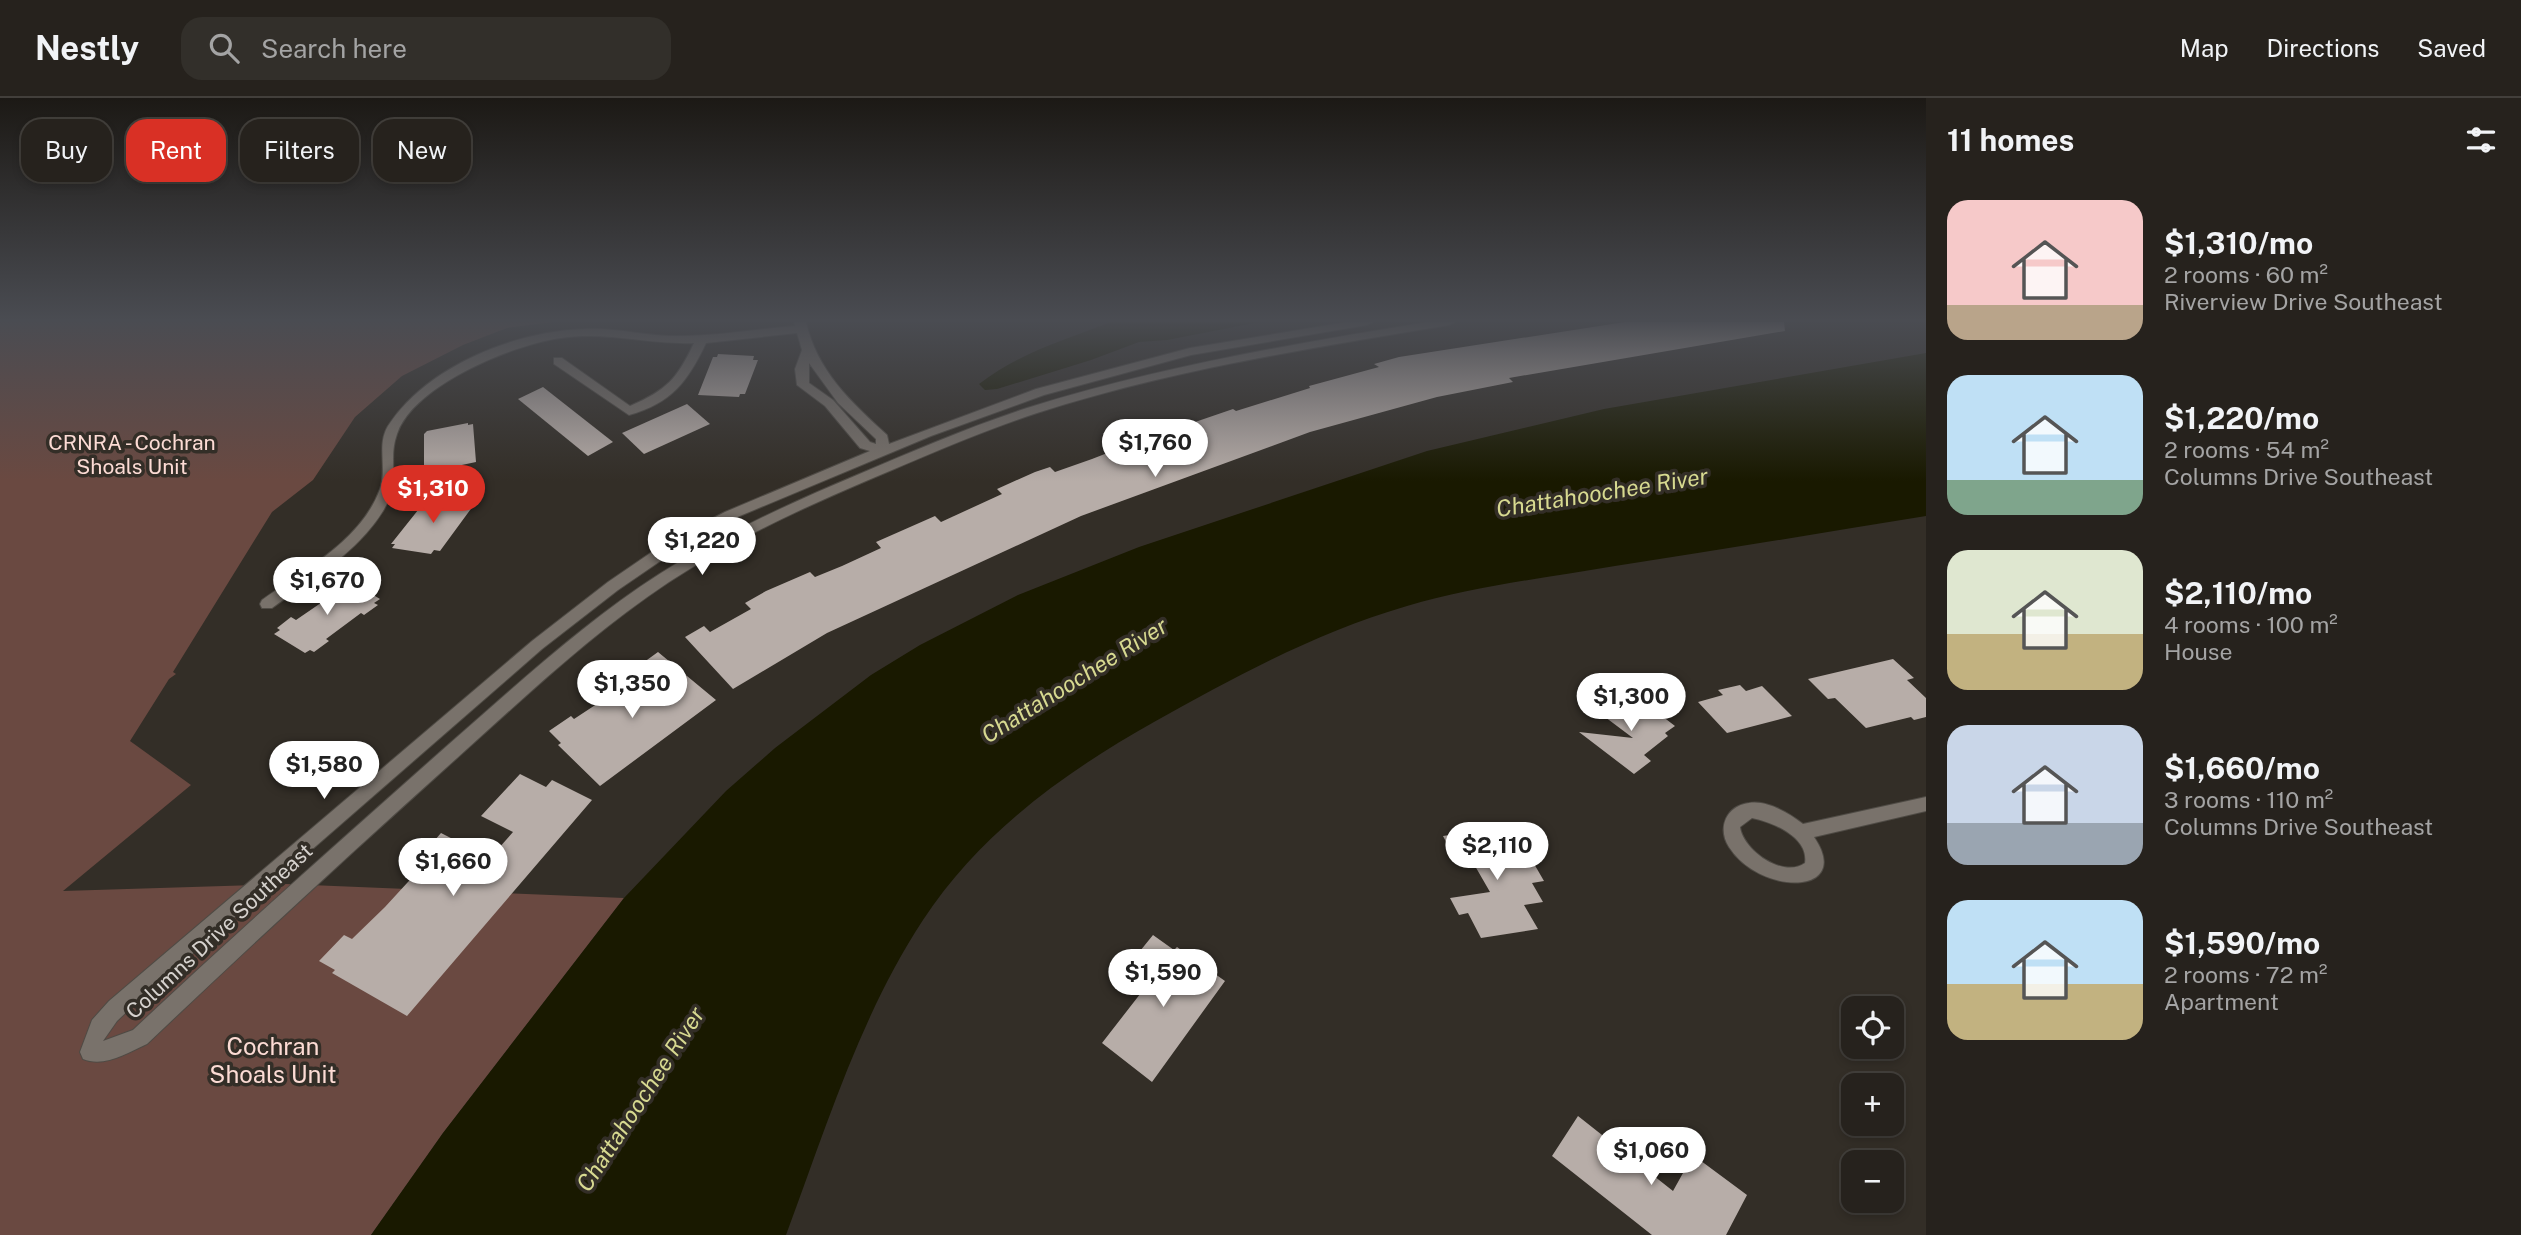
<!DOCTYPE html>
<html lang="en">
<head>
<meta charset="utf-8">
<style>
  body { margin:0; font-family:"Public Sans",sans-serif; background:#322f2a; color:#f1f3f6; height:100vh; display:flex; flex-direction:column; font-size:26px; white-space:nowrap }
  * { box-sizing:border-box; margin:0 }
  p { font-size:23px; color:#a4a4a4 }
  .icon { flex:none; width:38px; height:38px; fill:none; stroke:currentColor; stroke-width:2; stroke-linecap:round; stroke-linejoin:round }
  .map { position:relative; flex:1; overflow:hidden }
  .drawer { display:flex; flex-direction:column; background:#26221d; width:595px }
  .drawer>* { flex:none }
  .guide { position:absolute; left:21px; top:21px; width:665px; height:63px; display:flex; gap:14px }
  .tools { position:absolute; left:1841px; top:898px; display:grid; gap:14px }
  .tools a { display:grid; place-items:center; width:63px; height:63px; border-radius:14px; background:#26221d; box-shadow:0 4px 10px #0003,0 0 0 2px #423f3b; font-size:35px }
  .price { position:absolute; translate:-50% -60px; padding:0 16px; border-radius:24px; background:#fff; color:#222; font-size:23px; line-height:46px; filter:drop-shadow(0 2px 4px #0008) }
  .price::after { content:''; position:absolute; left:50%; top:42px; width:21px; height:16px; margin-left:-10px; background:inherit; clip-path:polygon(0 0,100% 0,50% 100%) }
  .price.on { background:#d93025; color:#fff }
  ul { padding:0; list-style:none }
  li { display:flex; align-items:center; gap:21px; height:175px; padding:0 21px }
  li span { display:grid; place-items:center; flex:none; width:196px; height:140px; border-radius:21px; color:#555 }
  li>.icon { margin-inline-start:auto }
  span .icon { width:84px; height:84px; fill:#fffc; stroke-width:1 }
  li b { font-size:30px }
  h2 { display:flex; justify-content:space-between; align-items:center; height:84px; padding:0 21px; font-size:30px }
  .chip { padding:0 24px; border-radius:21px; background:#26221d; box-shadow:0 4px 10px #0003,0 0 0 2px #423f3b; font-size:24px; line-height:63px }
  .chip.on { background:#d93025; color:#fff }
  header { display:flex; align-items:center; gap:42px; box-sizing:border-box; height:98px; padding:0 35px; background:#26221d; border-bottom:2px solid #423f3b }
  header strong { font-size:33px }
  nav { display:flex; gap:38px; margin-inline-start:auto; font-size:24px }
  .search { width:490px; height:63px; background:#322f2a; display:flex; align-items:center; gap:18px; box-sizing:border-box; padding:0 24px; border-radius:21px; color:#a4a4a4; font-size:26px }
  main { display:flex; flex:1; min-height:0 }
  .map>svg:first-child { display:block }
  .green { fill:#6a4941 }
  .water { fill:#191900 }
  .building { fill:#b7ada8 }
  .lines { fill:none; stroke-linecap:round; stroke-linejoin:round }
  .street-casing { stroke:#4f4b45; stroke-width:2 }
  .street { fill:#79726b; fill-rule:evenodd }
  .labels { text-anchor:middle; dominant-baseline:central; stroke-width:7; stroke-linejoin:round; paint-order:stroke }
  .park-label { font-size:21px; fill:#fcdbd4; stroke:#332e27 }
  .street-label { font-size:21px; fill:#d6d2ce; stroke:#332e27 }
  .water-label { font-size:23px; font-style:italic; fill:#d7d990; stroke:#332e27 }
  .near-park-label { font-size:24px; fill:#fcdbd4; stroke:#332e27 }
</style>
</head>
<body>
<header>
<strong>Nestly</strong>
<div class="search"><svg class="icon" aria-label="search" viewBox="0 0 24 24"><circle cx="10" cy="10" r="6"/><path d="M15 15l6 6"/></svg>Search here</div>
<nav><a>Map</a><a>Directions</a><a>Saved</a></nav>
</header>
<main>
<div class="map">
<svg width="1926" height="1137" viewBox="0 0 1926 1137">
  <rect width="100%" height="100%" fill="#332e27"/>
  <path class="green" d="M0 224H553L507 230 463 247 402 278 355 319 313 382 272 414 173 574 176 576 169 581 130 643 191 687 63 793 286 786 624 800 443 1035 371 1137H0Z"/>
  <g class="water">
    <path d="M1111 224H1260L1167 242 1139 244 1091 262 997 291 985 292 979 286C1021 254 1062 243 1111 224Z"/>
    <path d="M1926 255V418C1822 435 1719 452 1615 468 1545 480 1475 488 1407 508 1317 534 1235 579 1154 624 1065 674 980 735 923 822 860 918 826 1030 786 1137H371L443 1035 624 800 726 693 775 650 871 577 920 547 1018 497 1139 449 1427 353 1604 311Z"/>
  </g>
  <g class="building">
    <path d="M1625 224H1784L1785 233 1509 280 1513 284 1437 299 1310 334 1081 418 827 535 733 591 685 539 704 528 710 534 751 511 745 505 766 493 810 474 815 479 842 468 881 450 876 444 935 418 941 424 1002 396 997 391 1035 374 1050 369 1055 374 1092 361 1115 352 1110 347 1158 330 1163 335 1233 311 1236 313 1310 290 1309 288 1379 269 1374 266 1399 259Z"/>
    <path d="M718 256 754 258 753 262H758L745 296H740L739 299 698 297 713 259H717Z"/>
    <path d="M543 289 613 344 588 358 518 301Z"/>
    <path d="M687 306 710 326 644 356 622 335Z"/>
    <path d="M468 325V327L473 326 476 364 424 375V336L427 333Z"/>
    <path d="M430 397 472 403 469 407 473 408 440 453 434 452 431 456 392 450 395 446H391Z"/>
    <path d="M350 483 380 501 374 505 378 507 364 517 361 515 326 541 329 543 314 554 310 552 305 555 274 536 280 532 277 530 291 519 296 522 331 498 327 495 341 485 344 487Z"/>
    <path d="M658 554 716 602 600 688 558 647 561 645 549 633 571 618 574 621 647 573 640 567Z"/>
    <path d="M1893 561 1914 580 1907 582 1926 600V619L1914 622 1911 619 1866 630 1835 600 1828 601 1808 581Z"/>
    <path d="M1740 587 1746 593 1762 588 1792 618 1727 635 1698 604 1723 597 1718 592Z"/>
    <path d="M1612 597 1634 614 1645 605 1675 628 1665 635 1668 638 1644 657 1651 663 1634 676 1579 634 1633 640 1593 610Z"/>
    <path d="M520 676 546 689 552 682 592 702 407 918 332 875 335 872 319 863 344 837 352 841 385 809 430 760 422 757 441 735 490 760 513 734 481 718Z"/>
    <path d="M1501 729 1511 747 1522 745 1544 783 1532 785 1543 804 1524 807 1538 831 1481 840 1468 815 1459 817 1450 800 1490 794 1471 761 1456 763 1443 738Z"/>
    <path d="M1153 837 1174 852 1177 849 1225 883 1152 984 1102 945 1158 873 1136 858Z"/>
    <path d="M1578 1018 1673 1093 1693 1057 1747 1097 1726 1137H1652L1552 1058Z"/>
  </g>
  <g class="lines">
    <g class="street-casing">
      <g id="street">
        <path d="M794 224H806C817 273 851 304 887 337L889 346 1036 291 1190 250 1347 224H1373L1367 227 1191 257 1044 297 931 338 735 420 675 453 618 492 542 551 137 904 117 923 103 943 133 932C236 835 342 741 448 647 517 587 584 524 661 475 723 436 790 405 857 377 913 353 969 329 1027 310 1157 269 1293 246 1428 224H1455L1449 227C1311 250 1171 272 1037 315 979 334 923 359 866 383 798 412 731 443 669 484 592 535 525 599 457 660 352 754 249 849 147 946 127 955 104 970 83 961L80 954 92 922 109 903 532 543 608 484 665 445 725 414 870 353 860 350 825 308 797 287 795 271 802 252 797 235 706 245C688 283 672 305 629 317L554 266V260H562L630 308C667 292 677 281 694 245 649 247 606 233 561 240 515 246 413 287 397 336 387 363 402 382 383 413 357 455 312 481 272 510H262L260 506 262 502C304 472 361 443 380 391 388 369 375 345 390 325 430 267 516 233 585 231 616 229 648 239 680 238 718 238 756 231 795 228ZM809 265 838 305 876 341V346L870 344 833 302 809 285Z"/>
        <path d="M1926 699V713L1814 739C1854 798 1760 798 1729 749 1717 730 1726 708 1749 705 1767 702 1789 715 1803 726ZM1752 720C1772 724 1809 739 1805 765 1783 781 1743 752 1740 729Z"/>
      </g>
    </g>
    <use href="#street" class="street"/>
  </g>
  <linearGradient id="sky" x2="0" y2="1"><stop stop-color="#1c1915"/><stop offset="0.58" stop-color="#4a4c52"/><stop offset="1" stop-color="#4a4c52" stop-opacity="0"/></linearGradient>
  <rect width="1926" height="383" fill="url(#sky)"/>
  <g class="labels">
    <g class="park-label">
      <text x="132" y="344">CRNRA - Cochran<tspan x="132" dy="24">Shoals Unit</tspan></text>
    </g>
    <g class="street-label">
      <text transform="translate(219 833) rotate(-43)">Columns Drive Southeast</text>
    </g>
    <g class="water-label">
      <text transform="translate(1602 394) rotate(-9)">Chattahoochee River</text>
      <text transform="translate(1074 582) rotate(-32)">Chattahoochee River</text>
      <text transform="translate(640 1001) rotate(-57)">Chattahoochee River</text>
    </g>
    <g class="near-park-label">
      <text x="273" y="948">Cochran<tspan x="273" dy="28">Shoals Unit</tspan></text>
    </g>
  </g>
</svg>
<div class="tools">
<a><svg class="icon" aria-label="locate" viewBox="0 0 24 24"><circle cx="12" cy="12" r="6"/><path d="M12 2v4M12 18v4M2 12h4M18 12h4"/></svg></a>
<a>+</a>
<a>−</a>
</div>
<b class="price" style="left:1155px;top:381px">$1,760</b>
<b class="price on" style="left:433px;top:427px">$1,310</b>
<b class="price" style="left:702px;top:479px">$1,220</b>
<b class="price" style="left:327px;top:519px">$1,670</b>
<b class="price" style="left:632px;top:622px">$1,350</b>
<b class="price" style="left:1631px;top:635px">$1,300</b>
<b class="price" style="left:324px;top:703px">$1,580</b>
<b class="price" style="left:1497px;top:784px">$2,110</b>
<b class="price" style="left:453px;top:800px">$1,660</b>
<b class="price" style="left:1163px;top:911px">$1,590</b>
<b class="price" style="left:1651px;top:1089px">$1,060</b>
<div class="guide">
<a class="chip">Buy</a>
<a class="chip on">Rent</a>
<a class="chip">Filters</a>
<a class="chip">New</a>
</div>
</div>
<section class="drawer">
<h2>11 homes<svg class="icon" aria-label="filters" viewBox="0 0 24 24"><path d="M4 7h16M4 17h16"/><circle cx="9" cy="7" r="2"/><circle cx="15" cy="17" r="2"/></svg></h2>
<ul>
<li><span style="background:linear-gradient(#f6c9c9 75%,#b9a48a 0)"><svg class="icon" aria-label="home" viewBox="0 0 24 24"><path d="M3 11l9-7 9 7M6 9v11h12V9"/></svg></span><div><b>$1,310/mo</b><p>2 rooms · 60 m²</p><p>Riverview Drive Southeast</p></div></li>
<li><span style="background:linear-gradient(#bfe0f5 75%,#7fa58c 0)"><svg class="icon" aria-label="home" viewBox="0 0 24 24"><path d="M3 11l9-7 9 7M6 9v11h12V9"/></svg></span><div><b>$1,220/mo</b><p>2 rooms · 54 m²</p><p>Columns Drive Southeast</p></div></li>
<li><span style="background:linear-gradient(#dfe7d0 60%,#c2b280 0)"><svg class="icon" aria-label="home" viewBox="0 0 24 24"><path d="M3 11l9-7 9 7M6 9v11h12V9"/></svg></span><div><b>$2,110/mo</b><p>4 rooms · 100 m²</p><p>House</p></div></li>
<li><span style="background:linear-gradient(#c9d6e8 70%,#9aa5b1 0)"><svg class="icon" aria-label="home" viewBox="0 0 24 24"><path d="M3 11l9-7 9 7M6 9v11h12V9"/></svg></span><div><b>$1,660/mo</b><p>3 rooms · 110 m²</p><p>Columns Drive Southeast</p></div></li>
<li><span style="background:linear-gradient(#bfe0f5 60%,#c2b280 0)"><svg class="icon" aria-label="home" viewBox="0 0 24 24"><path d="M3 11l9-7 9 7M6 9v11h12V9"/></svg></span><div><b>$1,590/mo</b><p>2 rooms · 72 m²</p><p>Apartment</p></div></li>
</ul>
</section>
</main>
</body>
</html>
